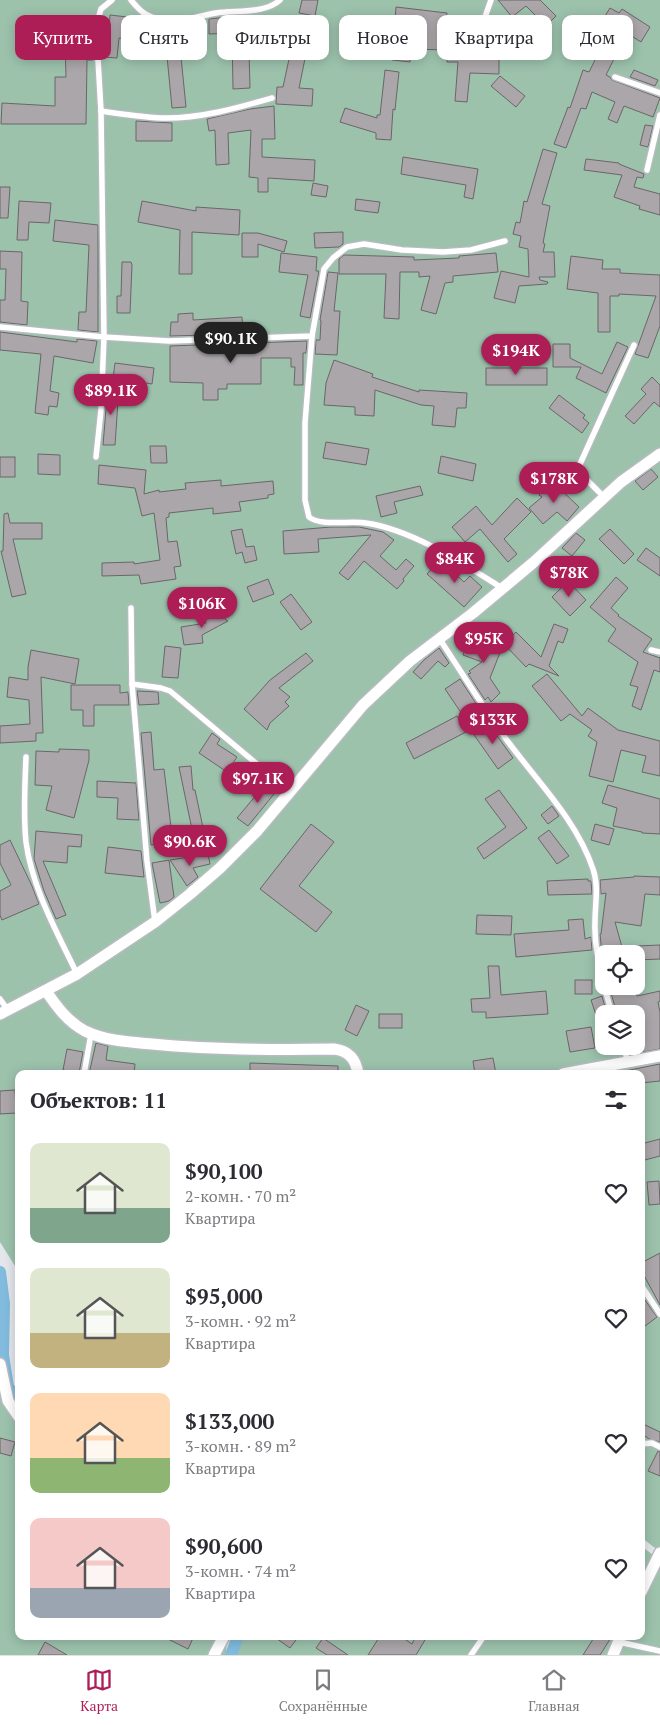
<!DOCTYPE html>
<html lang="ru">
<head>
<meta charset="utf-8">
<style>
  body { margin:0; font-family:"PT Serif",serif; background:#f7f7f7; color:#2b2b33; height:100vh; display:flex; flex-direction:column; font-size:19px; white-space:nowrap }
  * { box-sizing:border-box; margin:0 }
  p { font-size:16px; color:#7c7c81 }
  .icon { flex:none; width:28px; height:28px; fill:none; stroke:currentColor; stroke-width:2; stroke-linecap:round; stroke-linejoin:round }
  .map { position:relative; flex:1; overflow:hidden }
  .sheet { position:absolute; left:15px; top:1070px; width:630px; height:570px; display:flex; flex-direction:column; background:#fff; border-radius:10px; box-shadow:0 2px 12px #0003 }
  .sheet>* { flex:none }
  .hud { position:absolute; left:15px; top:15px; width:630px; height:45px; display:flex; gap:10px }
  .fabs { position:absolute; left:595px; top:945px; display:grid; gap:10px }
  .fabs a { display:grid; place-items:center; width:50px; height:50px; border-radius:10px; background:#fff; box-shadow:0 2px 12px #0003; font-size:25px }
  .price { position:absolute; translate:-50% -42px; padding:0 11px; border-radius:18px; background:#ad1e57; color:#fff; font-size:16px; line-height:32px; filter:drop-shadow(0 1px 2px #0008) }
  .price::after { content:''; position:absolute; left:50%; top:30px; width:15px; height:11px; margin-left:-8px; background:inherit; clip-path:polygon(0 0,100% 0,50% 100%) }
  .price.selected { background:#222; color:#fff }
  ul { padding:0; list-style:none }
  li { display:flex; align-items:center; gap:15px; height:125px; padding:0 15px }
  li span { display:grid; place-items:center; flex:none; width:140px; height:100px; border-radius:10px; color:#555 }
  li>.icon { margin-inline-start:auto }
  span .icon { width:60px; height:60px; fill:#fffc; stroke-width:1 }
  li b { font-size:21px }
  h2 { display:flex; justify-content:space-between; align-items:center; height:60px; padding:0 15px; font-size:21px }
  .chip { padding:0 18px; border-radius:10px; background:#fff; box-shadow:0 2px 12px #0003; font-size:18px; line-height:45px }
  .chip.selected { background:#ad1e57; color:#fff }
  .tabs { display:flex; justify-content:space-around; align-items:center; height:70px; border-top:1px solid #e1e1e2; background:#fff; font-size:14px; color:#7c7c81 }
  .tabs a { display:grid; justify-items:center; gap:2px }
  .tabs .selected { color:#ad1e57 }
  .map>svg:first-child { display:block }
  .green { fill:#9cc2ac; fill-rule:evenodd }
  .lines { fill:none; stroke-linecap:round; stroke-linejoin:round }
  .canal { stroke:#81bbdd; stroke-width:12 }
  .building { fill:#aba6a9; stroke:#6b6669 }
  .service-casing { stroke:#b8bbc0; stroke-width:8 }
  .minor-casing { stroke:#b8bbc0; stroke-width:14 }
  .service { stroke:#fff; stroke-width:5.5 }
  .minor { stroke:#fff; stroke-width:11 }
</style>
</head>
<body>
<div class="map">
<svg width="660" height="1655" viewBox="0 0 660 1655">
  <rect width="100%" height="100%" fill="#e3e6eb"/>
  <g class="green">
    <path d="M0 0H660V1552L641 1537V1074H19V1311L15 1266 0 1242ZM604 954H636V986H604ZM604 1014H636V1046H604Z"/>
    <path d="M0 1363 19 1422V1636H227L226 1655H0Z"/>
    <path d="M641 1546 660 1560V1655H231L238 1636H641Z"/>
  </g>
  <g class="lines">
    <g class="canal">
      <path d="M0 1272 4 1304 3 1355 8 1387 19 1403"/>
      <path d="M231 1655 238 1636"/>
    </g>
  </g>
  <g class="building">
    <path d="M302 0H318L315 16 299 13Z"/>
    <path d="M498 0H540L556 16 546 26 526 6 512 17Z"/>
    <path d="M396 7 447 13 445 33H461L460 55H470V59H499V74L470 73 467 102 455 101 458 62H447V50L411 49 410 62 392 60Z"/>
    <path d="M610 8 619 13 622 9 650 27 641 42 611 23 612 20 605 16Z"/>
    <path d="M110 15 136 18 135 24 184 29 181 57 186 107 172 108 166 46 144 44 145 41 119 38 117 58 103 57 102 42H108Z"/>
    <path d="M248 15 250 88 233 89 232 33 209 34V19Z"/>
    <rect x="492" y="17" width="20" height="32"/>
    <path d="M295 31 310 34 299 88 313 89 312 106 276 104 277 87H283Z"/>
    <path d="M92 43 93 60H87L86 124H1L2 103 55 106V77H66L65 44Z"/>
    <path d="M600 50 615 57 606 75 610 77 612 80 660 98 653 117 624 106 617 123 608 119 615 102 592 92 586 109 581 108 566 148 554 144 568 107 570 108 583 70 589 72Z"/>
    <path d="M385 70 399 72 395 110 393 109 391 140 376 139V133L340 122 345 108 377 118V115H380Z"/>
    <path d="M634 70 658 80 655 86 630 77Z"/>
    <path d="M500 76 525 96 516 107 491 86Z"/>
    <path d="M274 106 275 139H262V157L315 160 314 181 268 178V192H258V178L249 177 251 130 228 133 229 164 216 165 215 130 209 131 207 119 250 109Z"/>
    <path d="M136 121 172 123V141H136Z"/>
    <path d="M645 125 653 126 648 147 640 145Z"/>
    <path d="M543 149 557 153 542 204 550 206 543 243 545 244 543 252H554L555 277H539L540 280 548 282 547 284 519 286 515 303 494 298 501 271 529 277 528 249 519 247 521 236 513 234 516 222 520 223 524 201 527 202Z"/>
    <path d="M403 157 478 169 473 199 464 197 466 185 401 174Z"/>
    <path d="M586 159 619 163V164L644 174 643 178 637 177 634 187 660 194V215L639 209 640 206 614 197 622 175 584 170Z"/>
    <path d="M313 183 328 186 326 197 311 195Z"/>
    <path d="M0 187H10L8 218H0Z"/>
    <path d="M356 199 380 202 378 213 355 210Z"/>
    <path d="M19 201 51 203 49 223 29 222 28 240H17Z"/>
    <path d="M142 201 196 211V207L240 210 239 235 192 232V274H179L180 230 138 222Z"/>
    <path d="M55 220 98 225V332L78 330 79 312H86L89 245 53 241Z"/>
    <path d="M343 232V244L339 247 315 248 314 233Z"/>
    <path d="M242 233H258L287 241 284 252 258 244V257H242Z"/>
    <path d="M0 251 22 252 21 301 28 302 27 325 0 322V300H5L6 269H0Z"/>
    <path d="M281 253 317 257 316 271H319L310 318 300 316 308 275 279 272Z"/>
    <path d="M496 253 498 272 453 276V282L445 283 436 314 421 310 430 276 419 277V272H400L399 319 384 318 386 274H339V259L344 255 414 257V260L459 258V256Z"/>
    <path d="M571 256 603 260 602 269H620V273L660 275V326L648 358 635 354 656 296 619 294V296H610V332H598V293L567 289Z"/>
    <path d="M122 262H131L132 265 130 313H117V296H121Z"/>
    <path d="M328 272 338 273 334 311H340L337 355 315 354 316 340H320L321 321 320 320Z"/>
    <path d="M193 313V320L242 317 243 334 170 336 171 322H178V314Z"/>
    <path d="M0 332 77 342V339L97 341 93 363 54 356 50 391 59 393 57 407 49 406 48 415 35 413 41 354 0 350Z"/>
    <path d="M307 341 306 353H303V385H294L295 367H291V358H261V384H227V389H218V400H203V383L170 382V346Z"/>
    <path d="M617 342 628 347 606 393 576 378 581 367H553V344H570V358L602 374Z"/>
    <path d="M334 360 373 374 372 377 419 392V390L467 393 466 408H457L455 427 432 425 434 406 421 405 375 390 374 416 355 415V407L324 405 326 383Z"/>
    <path d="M115 363 154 368 152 384 113 378Z"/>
    <rect x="486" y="368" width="61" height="17"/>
    <path d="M652 377 660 385V407L654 402 634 424 625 416 646 394 641 389Z"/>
    <path d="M108 386 119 387 115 445H103Z"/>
    <path d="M559 395 585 415 583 418 589 423 582 433 549 408Z"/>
    <path d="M326 442 369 449 366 465 323 458Z"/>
    <path d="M150 446H166L167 463H151Z"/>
    <path d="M38 454 60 455V475L38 474Z"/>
    <path d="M441 456 476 464 473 481 438 473Z"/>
    <rect x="0" y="457" width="15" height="20"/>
    <path d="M99 465 146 470 144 494 159 490V492L186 489 185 483 221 480V486L273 481 274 494 268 495V498L239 502 241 511 213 514V508L169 513V517L166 518 168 542 177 541 181 566 174 567 176 579 141 584 139 575 102 576V563L134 562V564L160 560 154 513 142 516 135 488 98 484Z"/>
    <path d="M651 469 658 477 643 490 635 481Z"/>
    <path d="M552 481 579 507 567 521 557 512 543 524 529 508 542 497 539 495Z"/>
    <path d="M420 486 423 495 394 502 397 513 381 517 376 496Z"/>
    <path d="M517 498 531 512 504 539 517 554 508 562 480 529 465 542 452 527 476 506 492 525Z"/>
    <path d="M8 513 10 523H42V539H13L26 594 12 597 1 551H3L4 514Z"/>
    <path d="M331 527H359L383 532 394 540 380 556 396 570 406 559 414 566 403 579 404 581 397 589 364 561 348 580 339 573 371 535 318 539 319 552 284 554 283 531Z"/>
    <path d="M242 529 246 547 254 546 257 560 245 563 242 552 236 554 231 531Z"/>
    <path d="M610 529 634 554 624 564 599 539Z"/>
    <path d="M576 533 585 540 572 556 562 548Z"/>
    <path d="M646 548 660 558V576L637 560Z"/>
    <path d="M440 560 464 582 470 576 482 587 464 607 427 574Z"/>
    <path d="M616 577 628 588 611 608 619 615 618 616 652 639 643 652 660 658V672L654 670 641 710 632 706 638 687 630 685 638 662 608 641 616 629 590 607Z"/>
    <path d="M268 579 274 594 253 602 247 587Z"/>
    <path d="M568 581 586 600 570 616 552 597Z"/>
    <path d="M291 594 312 622 301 630 280 602Z"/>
    <path d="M220 610 226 620 228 621 202 635 203 643 184 645 181 627 206 623 204 619Z"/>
    <path d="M554 624 568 629 563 643 558 641 549 666 559 676 529 664 526 667 504 644 516 632 541 657Z"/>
    <path d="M471 633 503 645 490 678 500 693 491 702 488 697 485 700 468 674 471 673 469 671 482 662 463 655Z"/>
    <path d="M165 646 181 648 178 678 162 677Z"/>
    <path d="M439 648 449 663 445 667 438 661 421 679 413 672 424 660Z"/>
    <path d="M31 650 79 659 75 684 41 677 43 733H36V741L0 743V726L30 724 29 700 7 697 9 677 28 680V667Z"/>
    <path d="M306 653 313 661 279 688 290 697 285 702 289 706 270 723 267 730 244 709 270 680Z"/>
    <path d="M547 674 582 716 588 708 618 730 660 741V776L642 772 646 756 621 750 613 782 589 776 597 742 588 736 592 730 570 714 561 721 532 686Z"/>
    <path d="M460 679 477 705 462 714 445 689Z"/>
    <path d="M71 685H120V693L128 692 129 705H94V726H83V710H71Z"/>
    <path d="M137 691 158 692 159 704 139 705Z"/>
    <path d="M457 716 466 732 414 759 406 743Z"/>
    <path d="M487 722 513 758 498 769 472 732Z"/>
    <path d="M151 732 154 770 164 769 171 827 162 829 164 843 151 845 141 733Z"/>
    <path d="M212 733 220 739 217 744 237 757 227 772 199 753Z"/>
    <path d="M59 749 89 750V760L74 818 46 810 52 786 35 785 36 751 59 752Z"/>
    <path d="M191 766 193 790H195L205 837 194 839 179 767Z"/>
    <path d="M97 781 136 783 139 820 117 819 118 798 97 797Z"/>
    <path d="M268 781 278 789 248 826 237 818Z"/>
    <path d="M608 785 660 799V834L642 833V832L613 826 617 808 602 803Z"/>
    <path d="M499 790 527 828 484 859 477 848 506 827 485 799Z"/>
    <path d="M552 806 559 816 548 824 541 815Z"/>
    <path d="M311 824 334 842 299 886 332 912 316 932 260 889Z"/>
    <path d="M595 824 614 829 609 845 591 840Z"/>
    <path d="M549 830 569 856 557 864 538 838Z"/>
    <path d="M36 831 82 835 81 847 68 846 67 863 43 861 66 915 56 919 44 891 34 859Z"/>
    <path d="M10 840 32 886 39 904 2 920 0 915V891L11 885 0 863V845Z"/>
    <path d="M108 847 141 851 144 877 105 873Z"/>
    <path d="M208 854 210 864 193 868 198 877 187 886 170 860Z"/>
    <path d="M169 860 174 897 169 901 160 903 152 863Z"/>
    <path d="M634 876 660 877V895L645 894 641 926 615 922 624 954H602L600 934H601L606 893 601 894 600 880 634 877Z"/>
    <path d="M588 879V881H591L592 894 548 895 547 881Z"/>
    <path d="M477 915 512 916 511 935 476 934Z"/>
    <path d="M583 919 585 939 591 937 592 950 516 957 514 934 569 930 568 920Z"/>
    <path d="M660 945V959L636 960V946Z"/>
    <path d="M488 966H499L501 995 546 991 548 1014 486 1018V1012H472L471 999 490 998Z"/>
    <rect x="575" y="980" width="17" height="14"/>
    <path d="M612 986H634L637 996 660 991V1001L658 1002 660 1012V1049L638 1053 636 1014H617L611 993 614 992Z"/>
    <path d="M602 996 607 1014H604V1032L602 1033 591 1000Z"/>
    <path d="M356 1005 369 1011 357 1036 345 1030Z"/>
    <rect x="379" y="1014" width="23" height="14"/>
    <path d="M591 1027 595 1048 570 1052 566 1031Z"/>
    <path d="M96 1043 108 1046 106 1060 135 1064 134 1074H89Z"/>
    <path d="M67 1049 83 1052 79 1073 63 1070Z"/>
    <path d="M493 1058 496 1074H475L473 1061Z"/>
    <path d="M250 1063 338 1066V1074H250Z"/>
    <path d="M660 1064V1081L641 1083V1074H610Z"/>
    <path d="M15 1090 16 1113 0 1114V1091Z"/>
    <path d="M660 1139V1156L641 1161V1144Z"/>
    <path d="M659 1181 660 1204 649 1205 647 1182Z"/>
    <path d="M660 1253V1305L641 1270V1263Z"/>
    <path d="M645 1300 657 1317 641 1329V1303Z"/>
    <path d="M641 1423 660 1432V1442L649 1439 641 1433Z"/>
    <path d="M0 1438 15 1442 11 1456 0 1453Z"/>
    <path d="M658 1451 660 1452V1476L648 1471Z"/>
    <path d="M162 1636H194L188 1649Z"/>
    <path d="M273 1636H299L290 1648Z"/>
    <path d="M380 1636H400L412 1644 416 1636 425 1640 416 1655H368Z"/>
    <path d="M595 1636H612L600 1655H583Z"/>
    <path d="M323 1638 348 1655H327L316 1648Z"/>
    <path d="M45 1642 67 1655H38Z"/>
  </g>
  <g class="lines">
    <g class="service-casing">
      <g id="service">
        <path d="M112 0 101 9 96 26 101 111 104 337 169 341 312 336 324 269 333 258 347 247 364 244 402 250 443 252 471 250 505 241"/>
        <path d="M131 0C139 10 146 17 159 19 179 24 197 16 216 13 236 10 265 14 280 0"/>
        <path d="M466 48 480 31 491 0"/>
        <path d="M615 77 660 93"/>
        <path d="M101 111C121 114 142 117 162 118 199 119 237 108 272 98"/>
        <path d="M647 170 660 115"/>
        <path d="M0 327 104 337 101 410 96 457"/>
        <path d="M312 336 305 423V500L309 517C321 527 351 520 366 523 413 530 462 563 502 588"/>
        <path d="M604 497 583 476 580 464 634 345"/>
        <path d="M131 608 132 684"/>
        <path d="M439 638C462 673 484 709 509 743 538 782 577 821 593 869 599 886 595 904 595 922 594 943 599 964 604 985"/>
        <path d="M651 650 660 652"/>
        <path d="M26 757C25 785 23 814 26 842 32 888 57 932 77 974"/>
        <path d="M155 922 147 861 132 684 161 688 170 691 289 791"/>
        <path d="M604 986 612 1014"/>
        <path d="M0 999 8 1010"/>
        <path d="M623 1046 628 1062"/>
        <path d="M84 1074 91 1034"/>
        <path d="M641 1285 660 1314"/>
        <path d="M641 1444 652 1443 660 1447"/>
        <path d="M619 1642 660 1651"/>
        <path d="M471 1655 484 1636"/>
      </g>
    </g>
    <g class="minor-casing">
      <g id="minor">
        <path d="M46 991C57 1007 68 1022 85 1031 106 1041 129 1042 152 1044 213 1050 274 1050 334 1049 349 1051 356 1059 358 1074"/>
        <path d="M0 1014 77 974 155 922 190 894 220 868 257 831 363 705 410 661 473 613 534 562 621 482 660 454"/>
        <path d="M563 1074 660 1056"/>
        <path d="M0 1364 8 1401 19 1417"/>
        <path d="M641 1592 660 1553"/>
        <path d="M214 1655 224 1636"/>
        <path d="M613 1655 621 1636"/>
      </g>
    </g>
    <use href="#service" class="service"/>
    <use href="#minor" class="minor"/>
  </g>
</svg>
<div class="fabs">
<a><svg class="icon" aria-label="locate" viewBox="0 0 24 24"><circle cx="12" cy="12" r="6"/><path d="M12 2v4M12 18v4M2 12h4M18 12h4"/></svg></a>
<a><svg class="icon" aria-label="layers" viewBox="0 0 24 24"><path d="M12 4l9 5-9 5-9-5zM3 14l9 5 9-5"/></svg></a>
</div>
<b class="price selected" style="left:231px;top:364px">$90.1K</b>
<b class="price" style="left:516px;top:376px">$194K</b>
<b class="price" style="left:111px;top:416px">$89.1K</b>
<b class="price" style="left:554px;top:504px">$178K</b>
<b class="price" style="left:455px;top:584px">$84K</b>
<b class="price" style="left:569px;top:598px">$78K</b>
<b class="price" style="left:202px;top:629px">$106K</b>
<b class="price" style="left:484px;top:664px">$95K</b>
<b class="price" style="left:493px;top:745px">$133K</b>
<b class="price" style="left:258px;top:804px">$97.1K</b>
<b class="price" style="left:190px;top:867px">$90.6K</b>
<div class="hud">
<a class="chip selected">Купить</a>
<a class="chip">Снять</a>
<a class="chip">Фильтры</a>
<a class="chip">Новое</a>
<a class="chip">Квартира</a>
<a class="chip">Дом</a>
</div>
<section class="sheet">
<h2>Объектов: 11<svg class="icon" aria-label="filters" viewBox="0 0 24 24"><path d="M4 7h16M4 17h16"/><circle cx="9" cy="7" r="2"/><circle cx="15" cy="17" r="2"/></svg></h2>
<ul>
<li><span style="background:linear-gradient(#dfe7d0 65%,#7fa58c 0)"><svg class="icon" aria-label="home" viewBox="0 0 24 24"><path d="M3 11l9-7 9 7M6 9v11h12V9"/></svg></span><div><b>$90,100</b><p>2-комн. · 70 m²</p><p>Квартира</p></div><svg class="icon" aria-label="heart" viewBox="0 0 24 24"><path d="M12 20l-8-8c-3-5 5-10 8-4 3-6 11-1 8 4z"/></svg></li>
<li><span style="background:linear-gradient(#dfe7d0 65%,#c2b280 0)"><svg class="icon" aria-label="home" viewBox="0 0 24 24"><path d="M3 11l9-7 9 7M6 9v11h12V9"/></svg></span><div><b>$95,000</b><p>3-комн. · 92 m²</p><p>Квартира</p></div><svg class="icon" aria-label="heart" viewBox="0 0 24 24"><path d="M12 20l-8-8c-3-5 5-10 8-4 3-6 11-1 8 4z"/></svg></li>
<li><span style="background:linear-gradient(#ffd9b3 65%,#8fb573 0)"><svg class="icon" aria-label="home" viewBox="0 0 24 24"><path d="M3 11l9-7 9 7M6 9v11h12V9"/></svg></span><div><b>$133,000</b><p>3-комн. · 89 m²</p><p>Квартира</p></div><svg class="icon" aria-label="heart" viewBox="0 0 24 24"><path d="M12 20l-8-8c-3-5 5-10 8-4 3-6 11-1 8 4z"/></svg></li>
<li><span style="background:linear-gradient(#f6c9c9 70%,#9aa5b1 0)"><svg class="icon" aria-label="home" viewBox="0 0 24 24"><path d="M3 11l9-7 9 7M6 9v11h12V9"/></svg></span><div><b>$90,600</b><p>3-комн. · 74 m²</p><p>Квартира</p></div><svg class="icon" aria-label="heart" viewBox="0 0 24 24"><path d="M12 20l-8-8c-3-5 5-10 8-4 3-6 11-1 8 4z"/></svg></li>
</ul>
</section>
</div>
<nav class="tabs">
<a class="selected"><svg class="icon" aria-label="map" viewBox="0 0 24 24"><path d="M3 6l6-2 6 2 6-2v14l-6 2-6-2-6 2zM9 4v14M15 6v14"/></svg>Карта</a>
<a><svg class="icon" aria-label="saved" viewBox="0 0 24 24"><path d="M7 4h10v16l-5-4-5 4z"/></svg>Сохранённые</a>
<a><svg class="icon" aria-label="home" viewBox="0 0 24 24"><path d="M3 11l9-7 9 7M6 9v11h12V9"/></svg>Главная</a>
</nav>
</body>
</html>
